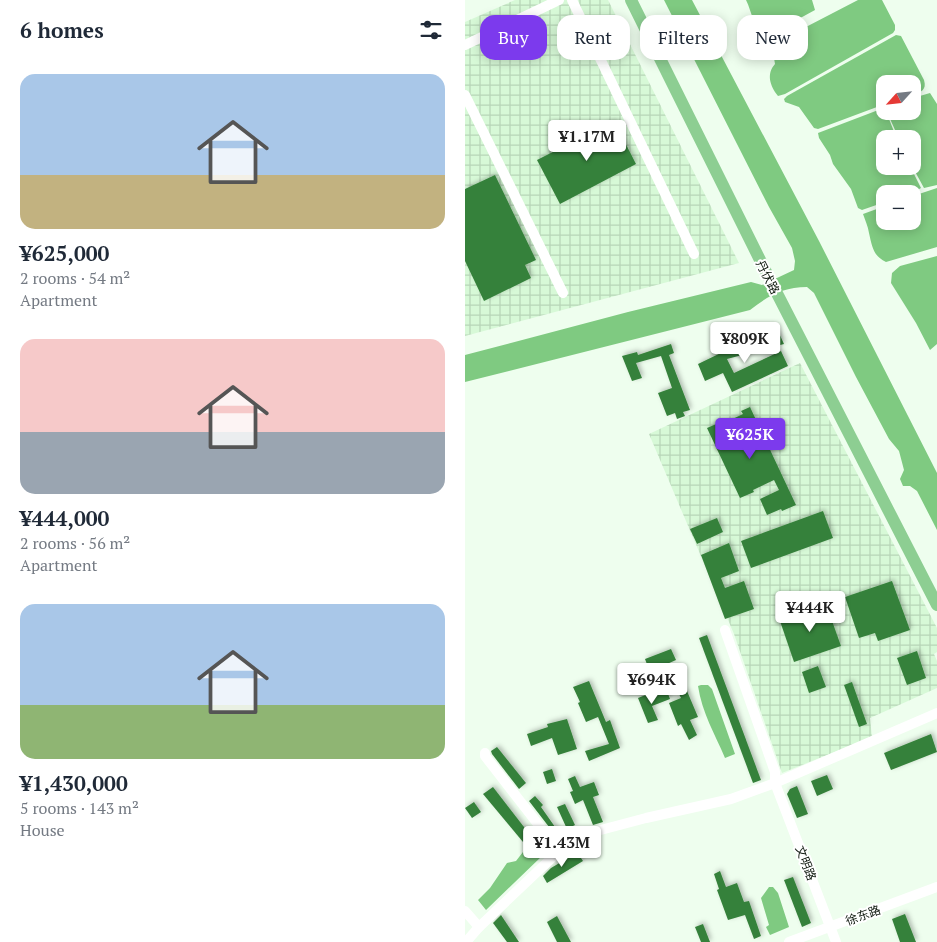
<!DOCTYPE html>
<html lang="en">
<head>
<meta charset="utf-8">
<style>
  body { margin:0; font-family:"PT Serif","Noto Sans SC",serif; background:#f6f6f7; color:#1f2937; height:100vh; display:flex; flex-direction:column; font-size:19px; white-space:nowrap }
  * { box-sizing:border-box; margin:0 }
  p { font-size:16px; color:#747a83 }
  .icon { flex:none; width:28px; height:28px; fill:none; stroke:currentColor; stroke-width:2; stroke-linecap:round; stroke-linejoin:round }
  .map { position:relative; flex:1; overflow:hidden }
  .side { display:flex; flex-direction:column; background:#fff; width:465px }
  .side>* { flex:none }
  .hud { position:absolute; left:15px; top:15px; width:381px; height:45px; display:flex; gap:10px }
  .needle { width:32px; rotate:243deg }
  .buttons { position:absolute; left:411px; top:75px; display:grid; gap:10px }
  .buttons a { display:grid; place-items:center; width:45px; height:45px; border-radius:10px; background:#fff; box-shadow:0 2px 12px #0003; font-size:25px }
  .price { position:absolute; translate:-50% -42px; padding:0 11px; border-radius:5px; background:#fff; color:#222; font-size:16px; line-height:32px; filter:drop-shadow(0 1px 2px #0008) }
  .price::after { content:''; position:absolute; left:50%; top:30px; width:15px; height:11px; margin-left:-8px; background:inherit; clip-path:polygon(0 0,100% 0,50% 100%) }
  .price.on { background:#7c3aed; color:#fff }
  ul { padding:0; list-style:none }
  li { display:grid; align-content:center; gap:10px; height:265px; padding:0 20px }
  li span { display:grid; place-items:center; height:155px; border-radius:15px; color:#555 }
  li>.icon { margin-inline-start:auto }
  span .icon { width:90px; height:90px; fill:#fffc; stroke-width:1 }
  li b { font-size:21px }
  h2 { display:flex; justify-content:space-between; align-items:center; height:60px; padding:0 20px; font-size:21px }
  .pill { padding:0 18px; border-radius:15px; background:#fff; box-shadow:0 2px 12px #0003; font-size:18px; line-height:45px }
  .pill.on { background:#7c3aed; color:#fff }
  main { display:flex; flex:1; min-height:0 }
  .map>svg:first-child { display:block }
  .industrial { fill:url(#industrial-grid) }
  .water { fill:#7fca81 }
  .building { fill:#36813b; filter:url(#shadow) }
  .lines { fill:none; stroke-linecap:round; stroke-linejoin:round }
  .minor { stroke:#fff; stroke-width:10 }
  .major { stroke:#8dce92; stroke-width:12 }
  .labels { text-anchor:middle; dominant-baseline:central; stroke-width:4; stroke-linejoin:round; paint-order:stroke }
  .street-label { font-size:12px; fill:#0c160c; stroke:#fff }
</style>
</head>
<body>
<main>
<section class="side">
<h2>6 homes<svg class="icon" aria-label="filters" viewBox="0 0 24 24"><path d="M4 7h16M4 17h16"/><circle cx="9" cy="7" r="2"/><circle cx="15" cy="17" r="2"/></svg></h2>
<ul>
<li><span style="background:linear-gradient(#a9c7e8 65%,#c2b280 0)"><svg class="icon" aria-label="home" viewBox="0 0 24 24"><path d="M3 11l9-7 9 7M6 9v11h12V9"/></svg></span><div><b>¥625,000</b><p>2 rooms · 54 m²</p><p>Apartment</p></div></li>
<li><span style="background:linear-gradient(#f6c9c9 60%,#9aa5b1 0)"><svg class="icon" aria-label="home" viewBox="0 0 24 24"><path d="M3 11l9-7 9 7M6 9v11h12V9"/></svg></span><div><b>¥444,000</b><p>2 rooms · 56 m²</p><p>Apartment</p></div></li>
<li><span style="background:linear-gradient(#a9c7e8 65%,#8fb573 0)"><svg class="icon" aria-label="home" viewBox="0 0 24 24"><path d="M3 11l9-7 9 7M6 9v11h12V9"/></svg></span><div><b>¥1,430,000</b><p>5 rooms · 143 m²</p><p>House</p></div></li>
</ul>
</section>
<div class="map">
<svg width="472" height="942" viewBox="0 0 472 942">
  <defs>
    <pattern id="industrial-grid" width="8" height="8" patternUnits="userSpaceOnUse" patternTransform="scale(1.25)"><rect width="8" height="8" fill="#d7f9d7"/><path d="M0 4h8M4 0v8" fill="none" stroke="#b7d5b7"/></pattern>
    <filter id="shadow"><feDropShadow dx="2" dy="-2" stdDeviation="2.5" flood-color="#0004"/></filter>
  </defs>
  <rect width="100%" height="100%" fill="#eefeee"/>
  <g class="industrial">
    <path d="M50 0H143L274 263 0 336V22Z"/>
    <path d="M335 363 472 628V652L469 654 472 661V688L405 718 407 737 317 773 269 634 184 434Z"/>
  </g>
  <g class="water">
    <path d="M199 0H227L354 241 472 473V530L452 491 445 486H438L435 479 439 470 434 451 424 439 391 377 349 293 342 287C318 287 303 296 285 310L0 382V355L163 312 286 282 297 285 329 270 330 261 327 248 304 207Z"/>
    <path d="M281 0H347L350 10 306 34 299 35C288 27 287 12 281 0Z"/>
    <path d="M393 0H417L430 25V30L428 33 320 94 313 96C305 86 301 74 310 64 309 55 305 49 312 42Z"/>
    <path d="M431 35 436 36 459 80C462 90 456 92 448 95V84H420V104L353 129 349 128 334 107 320 102 319 99 322 96Z"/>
    <path d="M465 93 472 104V185L459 188 447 166 448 139H434L422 112 448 111V98Z"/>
    <path d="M416 109H420L432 139H420V166H445L456 188 445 194H420V202L397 210 393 208 386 189 368 164 365 155 354 138 353 133Z"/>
    <path d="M472 188V247L421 262C408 256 407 246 404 233 403 226 400 220 398 214L420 206V221H448V196Z"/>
    <path d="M472 256V344L465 350 451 323 426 283 427 273 435 266Z"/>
    <path d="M236 685H243L247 689 270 754 260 758C250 734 237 713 233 686Z"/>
    <path d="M75 837H79L83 843 77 856 21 910 13 900 25 888 42 863 51 861 68 839Z"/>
    <path d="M304 887H308L313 893 324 927 305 935 301 927 304 925 296 898Z"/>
  </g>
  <g class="building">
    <path d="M149 121 171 164 95 204 72 160Z"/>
    <path d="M30 175 71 260 60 265 66 278 19 301 0 261V189Z"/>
    <path d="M314 333 319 344 262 359 269 373 316 351 323 366 267 392 258 373 240 381 233 364 262 350 299 340Z"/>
    <path d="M206 344 209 353 204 355 225 410 218 412 220 416 212 419 210 413 202 416 193 393 207 388 196 356 171 363 177 378 167 381 157 356 172 352 173 355Z"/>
    <path d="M285 407 331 505 317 511 316 509 302 515 295 499 314 490 309 480 288 490 289 492 275 498 242 428 256 422 257 424 278 414 276 411Z"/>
    <path d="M358 511 368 538 286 568 276 541Z"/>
    <path d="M252 518 258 532 232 544 225 529Z"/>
    <path d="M264 543 274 571 256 578 260 588 279 581 289 609 260 619 236 555Z"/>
    <path d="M427 581 445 630 413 641 410 633 394 638 380 597Z"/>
    <path d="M361 604 376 646 329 662 315 621Z"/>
    <path d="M242 635 296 780 288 783 234 638Z"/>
    <path d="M206 649 211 660 193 668 194 672 186 675 180 659Z"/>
    <path d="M452 651 461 678 442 685 432 658Z"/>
    <path d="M353 666 361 687 344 693 337 672Z"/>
    <path d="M124 681 141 722 145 720 155 748 124 761 120 751 144 744 133 717 121 722 113 703 115 702 108 687Z"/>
    <path d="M387 682 402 724 394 727 379 685Z"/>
    <path d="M202 691 205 699 187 706 193 720 183 723 173 698 183 694 184 698Z"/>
    <path d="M222 691 233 717 225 720 232 735 224 740 216 724 213 726 204 703 216 698 214 694Z"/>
    <path d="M102 719 112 749 93 755 87 738 66 746 62 734 83 727 82 724Z"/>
    <path d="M466 734 472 752 426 770 419 753Z"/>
    <path d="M32 747 61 783 54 789 27 754 26 751Z"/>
    <path d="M87 769 91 781 82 784 78 772Z"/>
    <path d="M362 775 368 789 352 796 346 781Z"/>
    <path d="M110 776 115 787 129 782 134 795 128 797 138 822 128 825 118 800 110 804 105 792 108 791 103 779Z"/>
    <path d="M332 786 343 814 332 818 322 794 325 789Z"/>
    <path d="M28 787 66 836 58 842 18 794Z"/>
    <path d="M70 796 78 805 76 807 95 834 91 836 64 801Z"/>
    <path d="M9 802 16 812 7 818 0 808Z"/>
    <path d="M100 804 110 825 102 829 92 807Z"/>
    <path d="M108 855 110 857 114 855 118 861 82 883 78 876 86 868Z"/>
    <path d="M255 871 261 887 272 883 279 902 284 901 296 936 289 939 280 915 263 920 252 890 254 889 249 874Z"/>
    <path d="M328 877 346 923 337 927 319 880Z"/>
    <path d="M440 914 451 942H435L427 919Z"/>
    <path d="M36 915 54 942H42L28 923Z"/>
    <path d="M92 916 106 942H92L82 922Z"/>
    <path d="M238 924 245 942H236L230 927Z"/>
  </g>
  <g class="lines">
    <g class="minor">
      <path d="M107 0 229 254"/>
      <path d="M0 45 94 0"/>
      <path d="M0 95 98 293"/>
      <path d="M260 630 310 772V783L371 942"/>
      <path d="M20 753V756L94 851"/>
      <path d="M0 911 14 927 1 942"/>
      <path d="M14 927 94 851 113 836 181 818 266 799 310 783 472 713"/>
      <path d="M324 942 472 887"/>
    </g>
    <path class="major" d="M166 0 301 272 472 605"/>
  </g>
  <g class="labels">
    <g class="street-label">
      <text transform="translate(303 277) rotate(63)">丹伏路</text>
      <text transform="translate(341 863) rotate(69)">文明路</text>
      <text transform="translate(398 915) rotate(-20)">徐东路</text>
    </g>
  </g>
</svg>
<div class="buttons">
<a><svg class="needle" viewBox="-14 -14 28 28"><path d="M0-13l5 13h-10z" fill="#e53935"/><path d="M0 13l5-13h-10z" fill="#747a83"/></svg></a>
<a>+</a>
<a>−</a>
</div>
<b class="price" style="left:122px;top:162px">¥1.17M</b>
<b class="price" style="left:280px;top:364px">¥809K</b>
<b class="price on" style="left:285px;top:460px">¥625K</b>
<b class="price" style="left:345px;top:633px">¥444K</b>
<b class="price" style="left:187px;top:705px">¥694K</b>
<b class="price" style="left:97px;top:868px">¥1.43M</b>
<div class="hud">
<a class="pill on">Buy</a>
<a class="pill">Rent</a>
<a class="pill">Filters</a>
<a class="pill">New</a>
</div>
</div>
</main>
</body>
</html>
